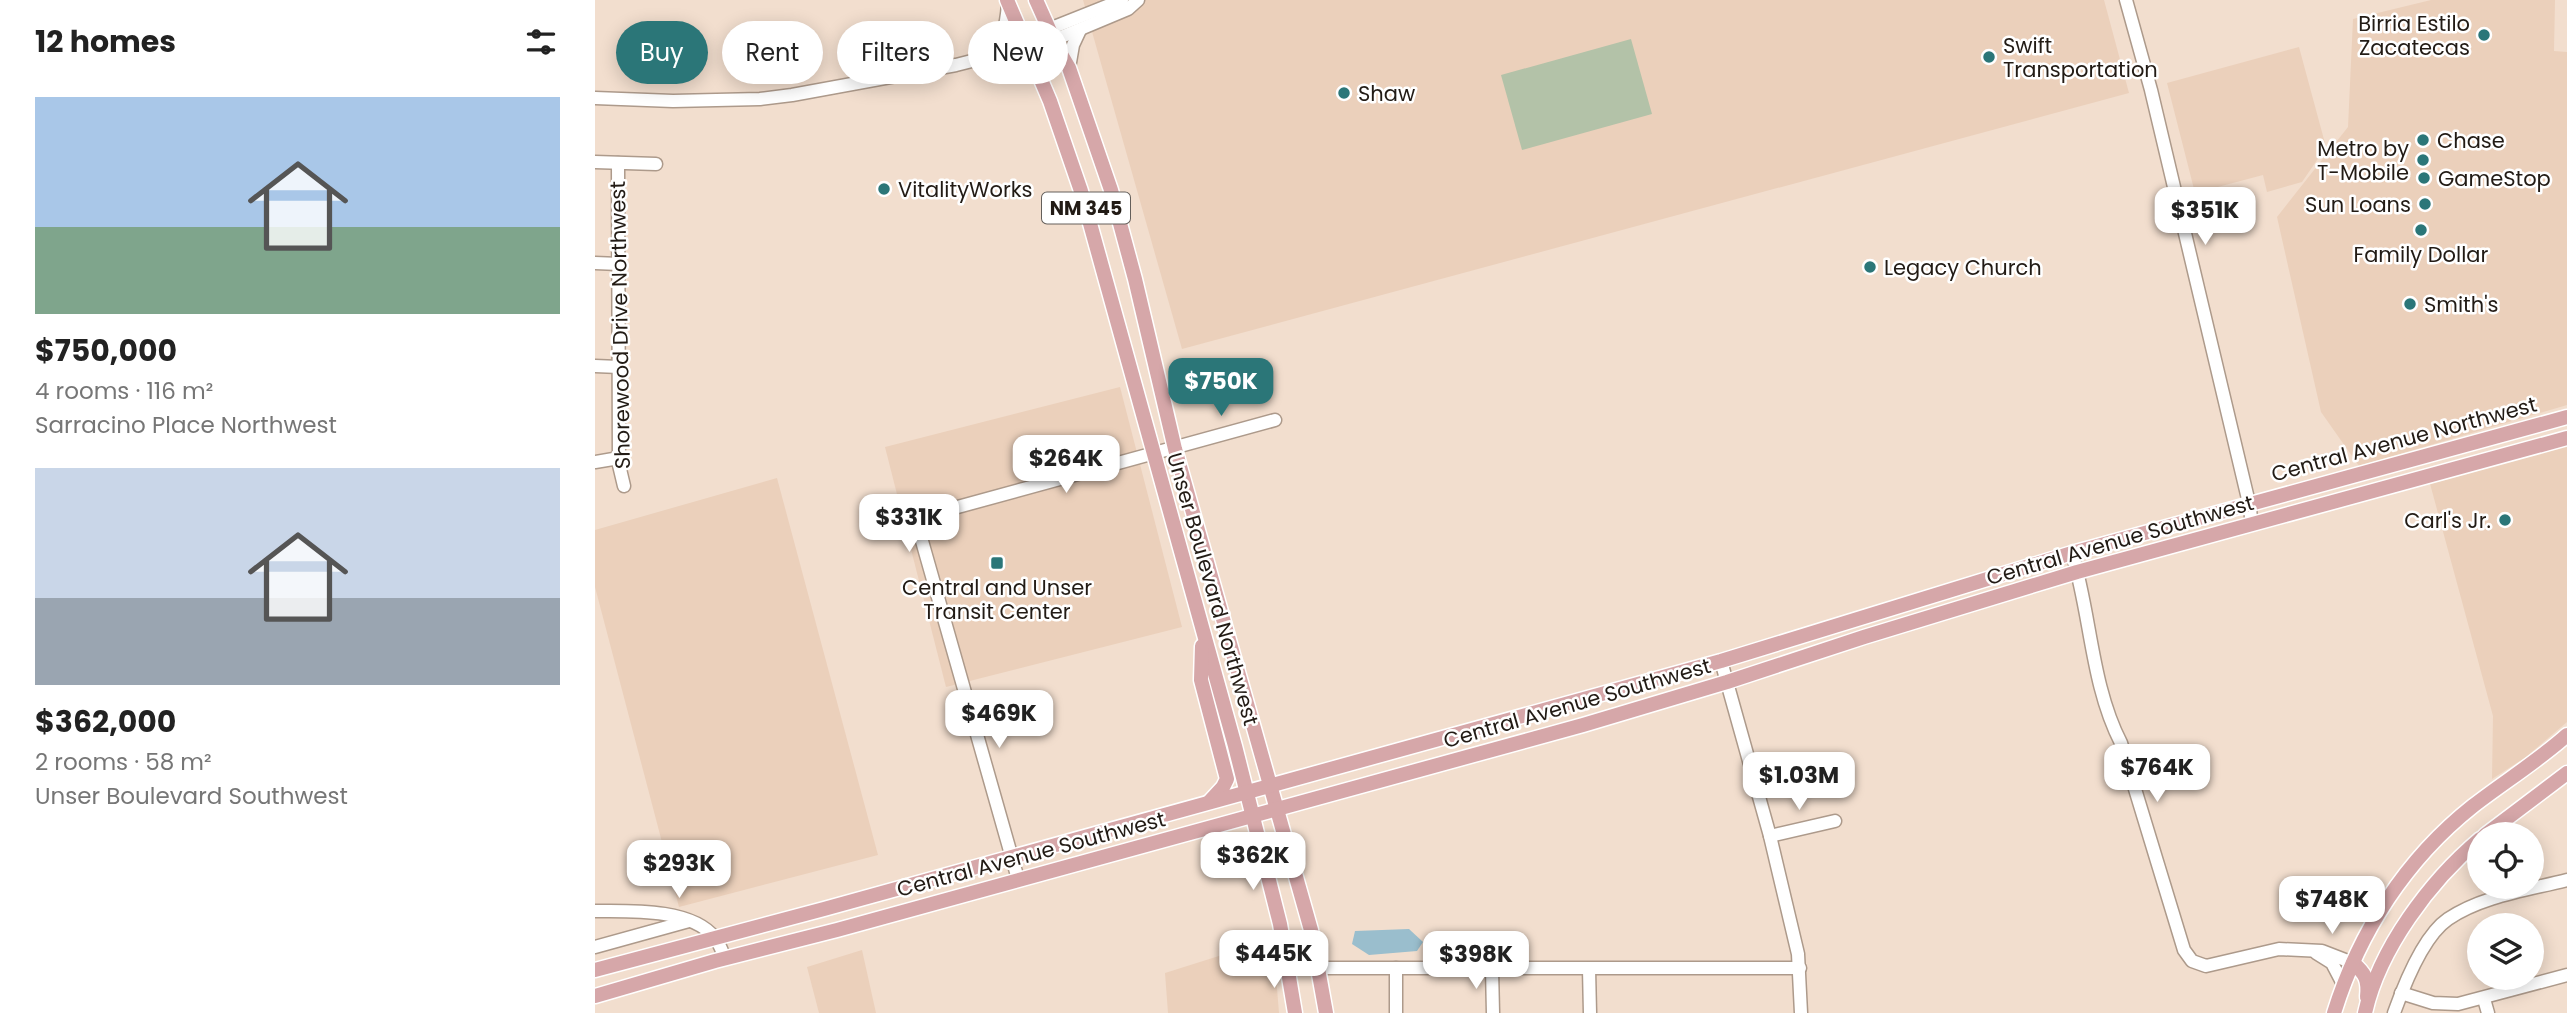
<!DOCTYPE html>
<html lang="en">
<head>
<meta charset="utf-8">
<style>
  body { margin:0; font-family:Poppins,sans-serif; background:#f6f6f6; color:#222; height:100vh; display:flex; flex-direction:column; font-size:26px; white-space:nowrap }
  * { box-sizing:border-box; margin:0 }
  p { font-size:23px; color:#767676 }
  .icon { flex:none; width:38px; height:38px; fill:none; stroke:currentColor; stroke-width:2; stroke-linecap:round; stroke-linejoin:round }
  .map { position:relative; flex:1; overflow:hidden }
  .drawer { display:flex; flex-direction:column; background:#fff; width:595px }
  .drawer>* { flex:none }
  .top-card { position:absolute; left:21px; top:21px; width:665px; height:63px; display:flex; gap:14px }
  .tools { position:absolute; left:1872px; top:822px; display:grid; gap:14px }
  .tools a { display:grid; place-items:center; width:77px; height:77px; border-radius:50%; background:#fff; box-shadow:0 4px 18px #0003; font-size:35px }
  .price { position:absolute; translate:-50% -60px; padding:0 16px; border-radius:14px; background:#fff; color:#222; font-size:23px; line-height:46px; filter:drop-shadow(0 2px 4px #0008) }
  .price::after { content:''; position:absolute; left:50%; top:42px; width:21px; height:16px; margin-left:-10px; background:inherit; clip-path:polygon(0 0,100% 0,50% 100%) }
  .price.active { background:#2b7678; color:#fff }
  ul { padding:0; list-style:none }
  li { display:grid; align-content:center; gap:14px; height:371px; padding:0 35px }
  li span { display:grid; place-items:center; height:217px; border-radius:0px; color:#555 }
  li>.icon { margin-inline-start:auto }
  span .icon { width:126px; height:126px; fill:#fffc; stroke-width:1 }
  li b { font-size:30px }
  h2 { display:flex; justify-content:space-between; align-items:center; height:84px; padding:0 35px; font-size:30px }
  .chip { padding:0 24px; border-radius:32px; background:#fff; box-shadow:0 4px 18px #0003; font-size:24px; line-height:63px }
  .chip.active { background:#2b7678; color:#fff }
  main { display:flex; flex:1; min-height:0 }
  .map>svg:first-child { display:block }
  .built { fill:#ebd0bb }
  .green { fill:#b3c2a8 }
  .water { fill:#9abecd }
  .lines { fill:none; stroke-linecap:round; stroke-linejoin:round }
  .minor-casing { stroke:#ad9a8b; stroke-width:15 }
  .major-casing { stroke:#fff; stroke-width:17 }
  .minor { stroke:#fff; stroke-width:12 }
  .major { stroke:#d6a7a9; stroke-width:14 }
  .poi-dot { fill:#2b7678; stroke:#fff; stroke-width:2.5 }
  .labels { text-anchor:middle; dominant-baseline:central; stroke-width:5; stroke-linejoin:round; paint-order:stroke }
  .shield { fill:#fff; stroke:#645f5b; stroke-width:2 }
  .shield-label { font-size:19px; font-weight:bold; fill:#221b15 }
  .poi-label { font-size:21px; fill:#221b15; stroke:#fff; text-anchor:start }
  .street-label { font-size:21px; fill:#221b15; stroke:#fff }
</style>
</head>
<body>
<main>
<section class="drawer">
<h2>12 homes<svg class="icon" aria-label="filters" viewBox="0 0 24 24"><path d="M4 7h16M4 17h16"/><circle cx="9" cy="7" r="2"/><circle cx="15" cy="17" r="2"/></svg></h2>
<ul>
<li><span style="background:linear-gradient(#a9c7e8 60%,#7fa58c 0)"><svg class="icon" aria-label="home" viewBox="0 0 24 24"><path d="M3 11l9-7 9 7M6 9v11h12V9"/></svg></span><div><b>$750,000</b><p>4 rooms · 116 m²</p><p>Sarracino Place Northwest</p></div></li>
<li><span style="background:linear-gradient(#c9d6e8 60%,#9aa5b1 0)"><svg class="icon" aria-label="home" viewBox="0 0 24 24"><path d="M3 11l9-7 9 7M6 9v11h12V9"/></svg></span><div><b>$362,000</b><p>2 rooms · 58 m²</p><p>Unser Boulevard Southwest</p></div></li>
</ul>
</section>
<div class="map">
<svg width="1972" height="1013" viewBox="0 0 1972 1013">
  <rect width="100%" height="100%" fill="#f2dece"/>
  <g class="built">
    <path d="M488 0H1509L1534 93 587 349Z"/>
    <path d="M1836 0H1960L1959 51 1972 52V405L1764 466 1726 412 1682 217 1753 127 1758 19Z"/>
    <path d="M1704 47 1731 147 1707 182 1672 192 1668 175 1600 193 1572 83Z"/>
    <path d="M525 387 587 627 351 687 290 447Z"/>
    <path d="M1972 444V722L1931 757 1897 779 1898 716 1834 480Z"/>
    <path d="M182 478 283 855 84 907 0 587V530Z"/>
    <path d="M678 939 684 1013H573L570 973Z"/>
    <path d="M267 950 281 1013H224L212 967Z"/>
  </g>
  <path class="green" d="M1036 39 1057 114 927 150 906 75Z"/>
  <path class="water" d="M814 929 828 942 822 951 774 955 757 944 760 931Z"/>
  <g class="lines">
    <g class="minor-casing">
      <g id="minor">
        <path d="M1531 0 1556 90 1654 503 1657 524"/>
        <path d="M447 35 454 29 527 0"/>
        <path d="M389 53C409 38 411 29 413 4"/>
        <path d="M474 68 478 45 485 30"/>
        <path d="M0 98 78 101 165 99 197 95 361 65 459 40 533 9 543 0"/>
        <path d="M0 162 61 164"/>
        <path d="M23 163 24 465 29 486"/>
        <path d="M0 263 24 264"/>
        <path d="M0 366 24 367"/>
        <path d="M0 462 24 458"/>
        <path d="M1477 553C1496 615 1496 685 1526 743L1589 950 1597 961 1611 966 1684 949 1727 951 1758 963"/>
        <path d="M1126 661 1175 836 1203 954 1206 1013"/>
        <path d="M1175 836 1240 821"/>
        <path d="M423 879 325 534 330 519 348 511 680 420"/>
        <path d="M0 911C34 911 97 908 120 938 125 944 127 952 130 958"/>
        <path d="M0 947 94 921"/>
        <path d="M1721 953 1737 963 1748 984"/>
        <path d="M725 968H1205"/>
        <path d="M801 968V1013"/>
        <path d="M897 969 898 1013"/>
        <path d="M994 969 995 1013"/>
        <path d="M1806 993 1838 1003 1863 1004 1972 975"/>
        <path d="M1889 999 1893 1013"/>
        <path d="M1799 1013C1809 985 1828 936 1853 919 1887 896 1933 890 1972 880"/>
      </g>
    </g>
    <g class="major-casing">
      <g id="major">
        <path d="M412 0 455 101 486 191 640 746 685 924 700 1013"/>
        <path d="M441 0 463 49 474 68 516 190 540 279 580 449 716 930 731 1013"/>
        <path d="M607 646 606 680 632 779 628 787 615 801"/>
        <path d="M1890 835 1972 773"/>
        <path d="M1758 963C1770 973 1774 980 1772 997"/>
        <path d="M0 970 229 909 1126 661 1477 553 1972 417"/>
        <path d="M0 996 120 961 242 930 988 725 1132 682 1269 637 1482 572 1972 438"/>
        <path d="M1739 1013C1764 932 1811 859 1878 806 1909 782 1943 761 1972 735"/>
        <path d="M1770 1013C1784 949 1835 881 1885 839"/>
      </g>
    </g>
    <use href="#minor" class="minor"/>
    <use href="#major" class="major"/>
  </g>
  <g class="poi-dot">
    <circle cx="1889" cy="35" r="7"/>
    <circle cx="1394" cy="57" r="7"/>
    <circle cx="749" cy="93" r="7"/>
    <circle cx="1828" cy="140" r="7"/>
    <circle cx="1828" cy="160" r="7"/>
    <circle cx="1829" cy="178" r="7"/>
    <circle cx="289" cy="189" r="7"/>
    <circle cx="1830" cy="204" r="7"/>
    <circle cx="1826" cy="230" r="7"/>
    <circle cx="1275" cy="267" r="7"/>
    <circle cx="1815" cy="304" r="7"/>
    <circle cx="1910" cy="520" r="7"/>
    <rect x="395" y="556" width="14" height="14" rx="3.5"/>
  </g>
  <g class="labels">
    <rect class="shield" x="447" y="192.5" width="88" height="31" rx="5"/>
    <g class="shield-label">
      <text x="491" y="208">NM 345</text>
    </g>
    <g class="poi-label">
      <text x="1875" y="23" text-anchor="end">Birria Estilo<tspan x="1875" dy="24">Zacatecas</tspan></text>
      <text x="1408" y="45">Swift<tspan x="1408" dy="24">Transportation</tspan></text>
      <text x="763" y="93">Shaw</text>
      <text x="1842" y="140">Chase</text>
      <text x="1814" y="148" text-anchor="end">Metro by<tspan x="1814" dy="24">T-Mobile</tspan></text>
      <text x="1843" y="178">GameStop</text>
      <text x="303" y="189">VitalityWorks</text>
      <text x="1816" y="204" text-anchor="end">Sun Loans</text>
      <text x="1826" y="254" text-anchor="middle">Family Dollar</text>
      <text x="1289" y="267">Legacy Church</text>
      <text x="1829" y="304">Smith's</text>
      <text x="1896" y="520" text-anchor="end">Carl's Jr.</text>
      <text x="402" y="587" text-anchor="middle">Central and Unser<tspan x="402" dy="24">Transit Center</tspan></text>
    </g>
    <g class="street-label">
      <text transform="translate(25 325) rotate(-91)">Shorewood Drive Northwest</text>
      <text transform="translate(1809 439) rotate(-15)">Central Avenue Northwest</text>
      <text transform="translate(1525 540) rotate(-16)">Central Avenue Southwest</text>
      <text transform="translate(618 589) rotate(74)">Unser Boulevard Northwest</text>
      <text transform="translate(982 703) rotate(-16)">Central Avenue Southwest</text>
      <text transform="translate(436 854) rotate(-15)">Central Avenue Southwest</text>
    </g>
  </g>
</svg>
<div class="tools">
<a><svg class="icon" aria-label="locate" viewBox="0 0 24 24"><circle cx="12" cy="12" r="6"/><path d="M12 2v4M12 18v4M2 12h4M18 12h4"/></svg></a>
<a><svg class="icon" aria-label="layers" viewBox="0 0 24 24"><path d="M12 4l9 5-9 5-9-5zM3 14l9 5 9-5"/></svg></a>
</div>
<b class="price" style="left:1610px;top:247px">$351K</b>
<b class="price active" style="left:626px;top:418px">$750K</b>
<b class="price" style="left:471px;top:495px">$264K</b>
<b class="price" style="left:314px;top:554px">$331K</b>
<b class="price" style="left:404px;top:750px">$469K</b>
<b class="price" style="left:1562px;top:804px">$764K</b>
<b class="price" style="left:1204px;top:812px">$1.03M</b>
<b class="price" style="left:658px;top:892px">$362K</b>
<b class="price" style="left:84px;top:900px">$293K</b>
<b class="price" style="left:1737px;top:936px">$748K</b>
<b class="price" style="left:679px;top:990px">$445K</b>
<b class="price" style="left:881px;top:991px">$398K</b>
<div class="top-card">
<a class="chip active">Buy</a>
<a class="chip">Rent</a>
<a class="chip">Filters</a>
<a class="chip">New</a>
</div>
</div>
</main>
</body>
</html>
